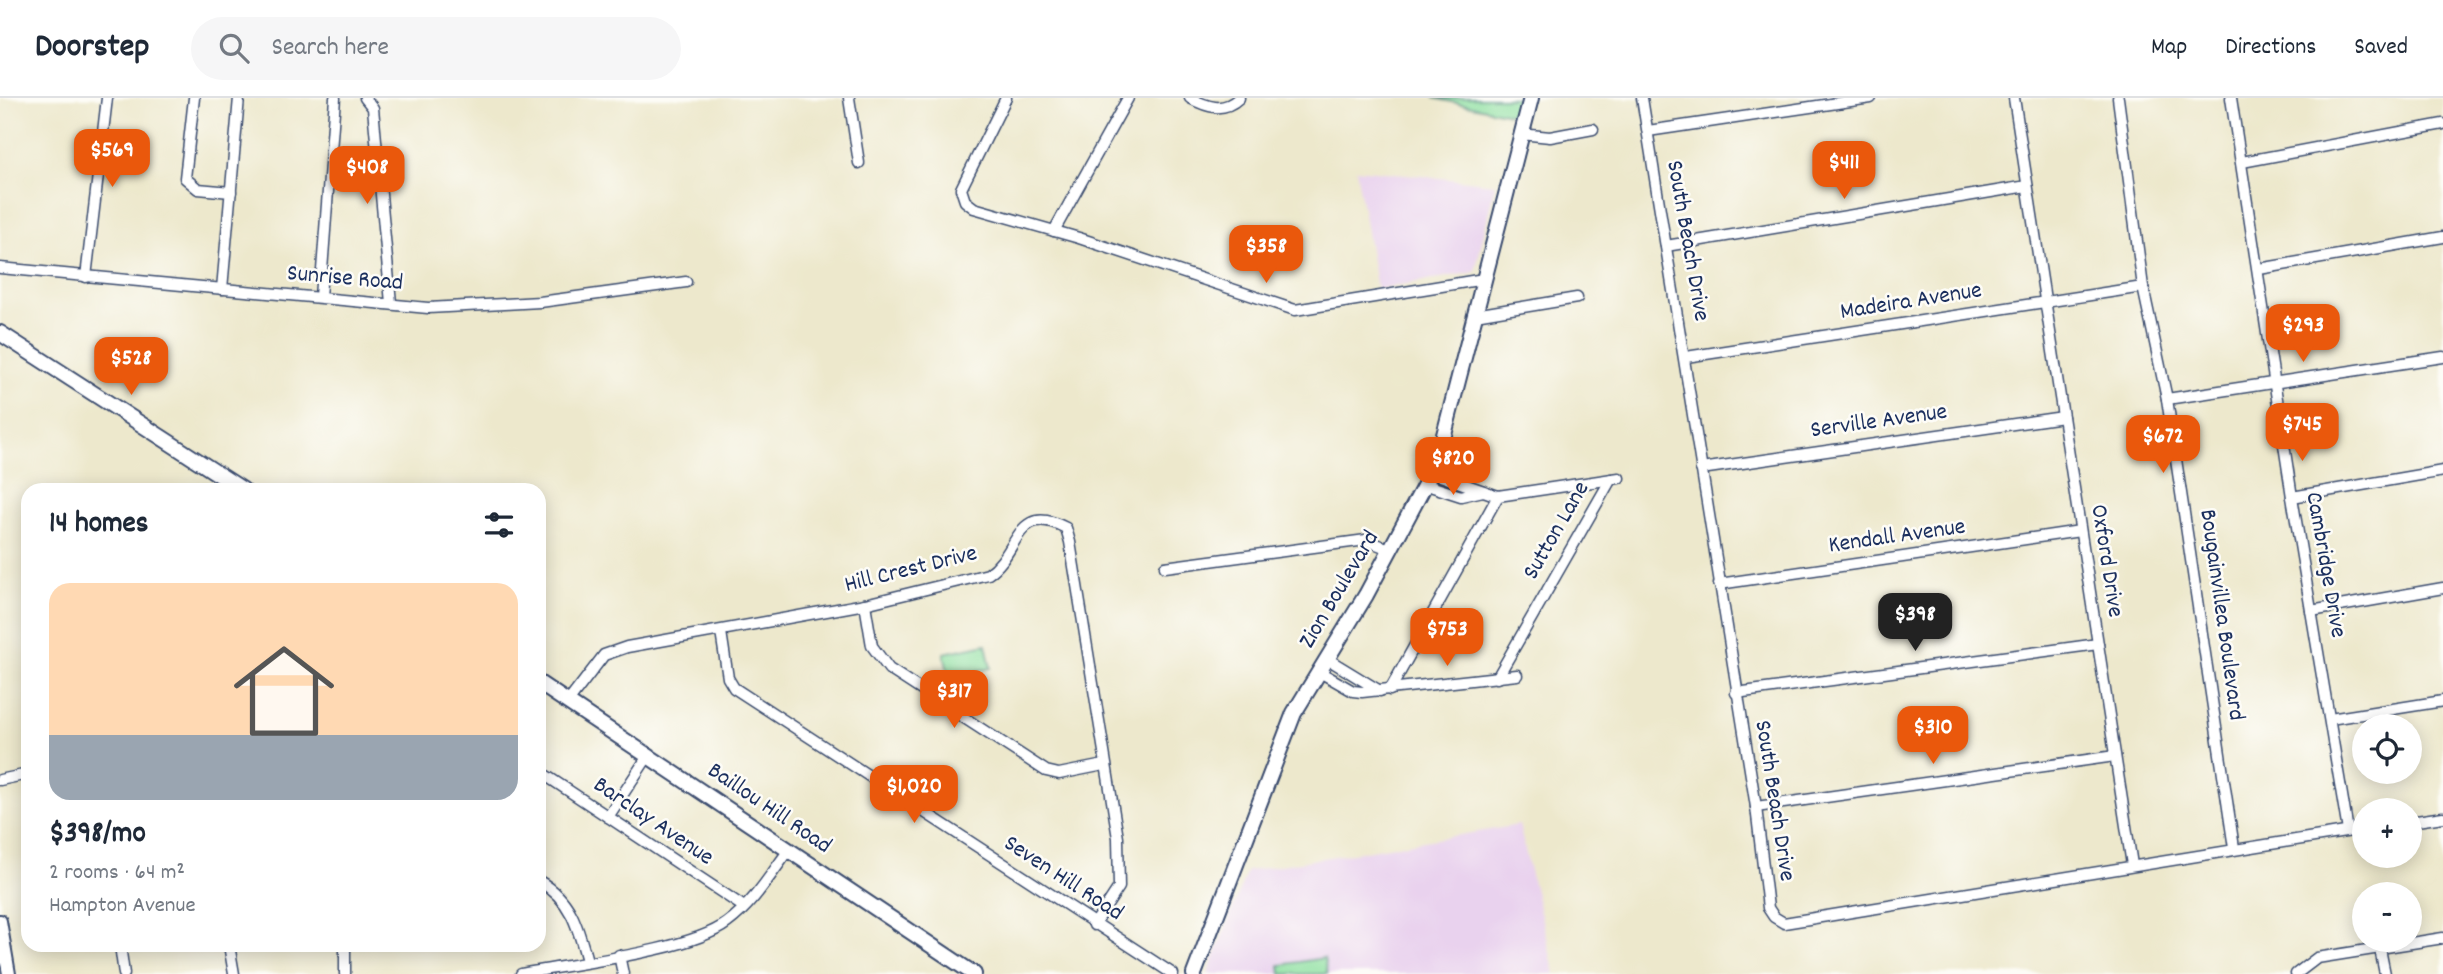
<!DOCTYPE html>
<html lang="en">
<head>
<meta charset="utf-8">
<style>
  body { margin:0; font-family:Dekko,sans-serif; background:#f6f6f7; color:#1f2937; height:100vh; display:flex; flex-direction:column; font-size:26px; white-space:nowrap }
  * { box-sizing:border-box; margin:0 }
  p { font-size:23px; color:#747a83 }
  .icon { flex:none; width:38px; height:38px; fill:none; stroke:currentColor; stroke-width:2; stroke-linecap:round; stroke-linejoin:round }
  .map { position:relative; flex:1; overflow:hidden }
  .side { position:absolute; left:21px; top:385px; width:525px; height:469px; display:flex; flex-direction:column; background:#fff; border-radius:21px; box-shadow:0 4px 18px #0003 }
  .side>* { flex:none }
  .buttons { position:absolute; left:2352px; top:616px; display:grid; gap:14px }
  .buttons a { display:grid; place-items:center; width:70px; height:70px; border-radius:50%; background:#fff; box-shadow:0 4px 18px #0003; font-size:35px }
  .price { position:absolute; translate:-50% -60px; padding:0 16px; border-radius:14px; background:#ea580c; color:#fff; font-size:23px; line-height:46px; filter:drop-shadow(0 2px 4px #0008) }
  .price::after { content:''; position:absolute; left:50%; top:42px; width:21px; height:16px; margin-left:-10px; background:inherit; clip-path:polygon(0 0,100% 0,50% 100%) }
  .price.active { background:#222; color:#fff }
  ul { padding:0; list-style:none }
  li { display:grid; align-content:center; gap:14px; height:371px; padding:0 28px }
  li+li { border-top:2px solid #e0e1e3 }
  li span { display:grid; place-items:center; height:217px; border-radius:21px; color:#555 }
  li>.icon { margin-inline-start:auto }
  span .icon { width:126px; height:126px; fill:#fffc; stroke-width:1 }
  li b { font-size:30px }
  h2 { display:flex; justify-content:space-between; align-items:center; height:84px; padding:0 28px; font-size:30px }
  header { display:flex; align-items:center; gap:42px; box-sizing:border-box; height:98px; padding:0 35px; background:#fff; border-bottom:2px solid #e0e1e3 }
  header strong { font-size:33px }
  nav { display:flex; gap:38px; margin-inline-start:auto; font-size:24px }
  .search { width:490px; height:63px; background:#f6f6f7; display:flex; align-items:center; gap:18px; box-sizing:border-box; padding:0 24px; border-radius:38px; color:#747a83; font-size:26px }
  .map>svg:first-child { display:block }
  .built { fill:#e9d2ee }
  .green { fill:#8ee0a1; stroke:#548880; stroke-width:2 }
  .lines { fill:none; stroke-linecap:round; stroke-linejoin:round }
  .minor-casing { stroke:#3a4b6e; stroke-width:13 }
  .tertiary-casing { stroke:#3a4b6e; stroke-width:16 }
  .secondary-casing { stroke:#3a4b6e; stroke-width:18 }
  .minor { stroke:#fff; stroke-width:10 }
  .tertiary { stroke:#fff; stroke-width:12 }
  .secondary { stroke:#fff; stroke-width:14 }
  .labels { text-anchor:middle; dominant-baseline:central; stroke-width:5; stroke-linejoin:round; paint-order:stroke }
  .street-label { font-size:24px; fill:#1b2f5e; stroke:#fdfcf7 }
</style>
</head>
<body>
<header>
<strong>Doorstep</strong>
<div class="search"><svg class="icon" aria-label="search" viewBox="0 0 24 24"><circle cx="10" cy="10" r="6"/><path d="M15 15l6 6"/></svg>Search here</div>
<nav><a>Map</a><a>Directions</a><a>Saved</a></nav>
</header>
<div class="map">
<svg width="2443" height="876" viewBox="0 0 2443 876">
  <rect width="100%" height="100%" fill="#fdfcf7"/>
  <filter id="ink" filterUnits="userSpaceOnUse"><feTurbulence type="fractalNoise" baseFrequency=".0143" numOctaves="2"/><feDisplacementMap in="SourceGraphic" scale="14" xChannelSelector="R" yChannelSelector="G"/><feConvolveMatrix kernelMatrix="1 2 1 2 8 2 1 2 1" color-interpolation-filters="sRGB"/></filter>
  <filter id="wash" filterUnits="userSpaceOnUse"><feTurbulence type="fractalNoise" baseFrequency=".00686" numOctaves="4" result="noise"/><feDisplacementMap in="SourceGraphic" scale="28" xChannelSelector="R" yChannelSelector="G"/><feGaussianBlur stdDeviation="1.57" result="paint"/><feColorMatrix in="noise" values="0 0 0 0 0 0 0 0 0 0 0 0 0 0 0 0 0 1.4 0 .05"/><feComposite in="paint" operator="in"/></filter>
  <g filter="url(#wash)">
    <rect width="100%" height="100%" fill="#ede8cc"/>
    <g class="built">
      <path d="M1356 71 1495 86 1475 174 1377 191Z"/>
      <path d="M1519 727 1555 876H1208L1247 773Z"/>
    </g>
    <g class="green">
      <path d="M1433 0H1520L1515 17Z"/>
      <path d="M986 546 991 570 949 579 944 555Z"/>
      <path d="M1324 860 1327 876H1281L1280 867Z"/>
    </g>
  </g>
  <g filter="url(#ink)">
    <g class="lines">
      <g class="minor-casing">
        <g id="minor">
          <path d="M194 0 185 80 198 91 231 94"/>
          <path d="M365 0 373 10 391 205"/>
          <path d="M849 0 859 65"/>
          <path d="M1006 0 961 91 965 103 974 110 1079 140 1295 212 1484 181"/>
          <path d="M1190 0C1207 9 1223 15 1239 0"/>
          <path d="M1642 0 1756 709 1768 810 1774 819 1784 825 2364 731"/>
          <path d="M2014 0 2132 767"/>
          <path d="M2118 0 2143 189 2167 301 2234 750"/>
          <path d="M2231 0 2292 399 2348 733"/>
          <path d="M1648 33 1871 0"/>
          <path d="M1521 36 1550 39 1593 31"/>
          <path d="M2242 64 2443 26"/>
          <path d="M1054 133 1128 0"/>
          <path d="M1666 148 2027 88"/>
          <path d="M0 170 428 210 540 204 686 184"/>
          <path d="M2259 171 2443 139"/>
          <path d="M86 179 107 0"/>
          <path d="M222 191 239 0"/>
          <path d="M320 199 335 0"/>
          <path d="M1475 217 1577 200"/>
          <path d="M1686 259 2143 189"/>
          <path d="M2167 301 2443 259"/>
          <path d="M1701 371 2063 319"/>
          <path d="M1432 375 1498 398 1619 380"/>
          <path d="M1427 387 1461 398 1483 393"/>
          <path d="M2292 399 2443 373"/>
          <path d="M1165 469 1366 442 1392 452"/>
          <path d="M1719 486 2080 433"/>
          <path d="M865 506 872 548 889 571 1046 673 1059 676 1104 667"/>
          <path d="M2311 513 2443 490"/>
          <path d="M721 534 728 580 734 590 1173 876"/>
          <path d="M1326 560 1380 593"/>
          <path d="M1318 573 1353 593 1362 594 1517 577"/>
          <path d="M1497 580 1611 381"/>
          <path d="M1390 592 1498 398"/>
          <path d="M1736 595 2098 546"/>
          <path d="M568 604 604 557 627 549 865 506 988 476C1020 455 1015 403 1066 430L1070 444 1118 740 1119 789 1094 827"/>
          <path d="M2330 621 2443 603"/>
          <path d="M539 673 744 809"/>
          <path d="M0 682 28 676"/>
          <path d="M1756 709 2115 658"/>
          <path d="M608 719 648 658"/>
          <path d="M2410 724 2443 719"/>
          <path d="M539 783C571 801 578 829 587 863"/>
          <path d="M120 847 124 876"/>
          <path d="M229 847 234 876"/>
          <path d="M345 847V876"/>
          <path d="M2380 851 2385 876"/>
          <path d="M619 857 623 876"/>
          <path d="M521 876C571 866 690 853 727 825 753 806 771 776 789 752"/>
          <path d="M2296 876 2317 860 2443 840"/>
        </g>
      </g>
      <g class="tertiary-casing">
        <path id="tertiary" d="M0 823 9 876"/>
      </g>
      <g class="secondary-casing">
        <g id="secondary">
          <path d="M0 235 243 392"/>
          <path d="M539 585 974 876"/>
          <path d="M1194 876 1294 615 1366 497 1437 364 1531 0"/>
        </g>
      </g>
      <use href="#minor" class="minor"/>
      <use href="#tertiary" class="tertiary"/>
      <use href="#secondary" class="secondary"/>
    </g>
  </g>
  <g class="labels">
    <g class="street-label">
      <text transform="translate(1687 143) rotate(80)">South Beach Drive</text>
      <text transform="translate(345 181) rotate(5)">Sunrise Road</text>
      <text transform="translate(1911 204) rotate(-9)">Madeira Avenue</text>
      <text transform="translate(1879 324) rotate(-8)">Serville Avenue</text>
      <text transform="translate(1557 433) rotate(-60)">Sutton Lane</text>
      <text transform="translate(1897 439) rotate(-8)">Kendall Avenue</text>
      <text transform="translate(2106 463) rotate(81)">Oxford Drive</text>
      <text transform="translate(2325 467) rotate(80)">Cambridge Drive</text>
      <text transform="translate(911 472) rotate(-14)">Hill Crest Drive</text>
      <text transform="translate(1340 492) rotate(-59)">Zion Boulevard</text>
      <text transform="translate(2221 517) rotate(82)">Bougainvillea Boulevard</text>
      <text transform="translate(1774 703) rotate(81)">South Beach Drive</text>
      <text transform="translate(769 711) rotate(34)">Baillou Hill Road</text>
      <text transform="translate(653 724) rotate(34)">Barclay Avenue</text>
      <text transform="translate(1063 781) rotate(33)">Seven Hill Road</text>
    </g>
  </g>
</svg>
<div class="buttons">
<a><svg class="icon" aria-label="locate" viewBox="0 0 24 24"><circle cx="12" cy="12" r="6"/><path d="M12 2v4M12 18v4M2 12h4M18 12h4"/></svg></a>
<a>+</a>
<a>−</a>
</div>
<b class="price" style="left:112px;top:91px">$569</b>
<b class="price" style="left:1844px;top:103px">$411</b>
<b class="price" style="left:367px;top:108px">$408</b>
<b class="price" style="left:1266px;top:187px">$358</b>
<b class="price" style="left:2303px;top:266px">$293</b>
<b class="price" style="left:131px;top:299px">$528</b>
<b class="price" style="left:2302px;top:365px">$745</b>
<b class="price" style="left:2163px;top:377px">$672</b>
<b class="price" style="left:1453px;top:399px">$820</b>
<b class="price active" style="left:1915px;top:555px">$398</b>
<b class="price" style="left:1447px;top:570px">$753</b>
<b class="price" style="left:954px;top:632px">$317</b>
<b class="price" style="left:1933px;top:668px">$310</b>
<b class="price" style="left:914px;top:727px">$1,020</b>
<section class="side">
<h2>14 homes<svg class="icon" aria-label="filters" viewBox="0 0 24 24"><path d="M4 7h16M4 17h16"/><circle cx="9" cy="7" r="2"/><circle cx="15" cy="17" r="2"/></svg></h2>
<ul>
<li><span style="background:linear-gradient(#ffd9b3 70%,#9aa5b1 0)"><svg class="icon" aria-label="home" viewBox="0 0 24 24"><path d="M3 11l9-7 9 7M6 9v11h12V9"/></svg></span><div><b>$398/mo</b><p>2 rooms · 64 m²</p><p>Hampton Avenue</p></div></li>
</ul>
</section>
</div>
</body>
</html>
